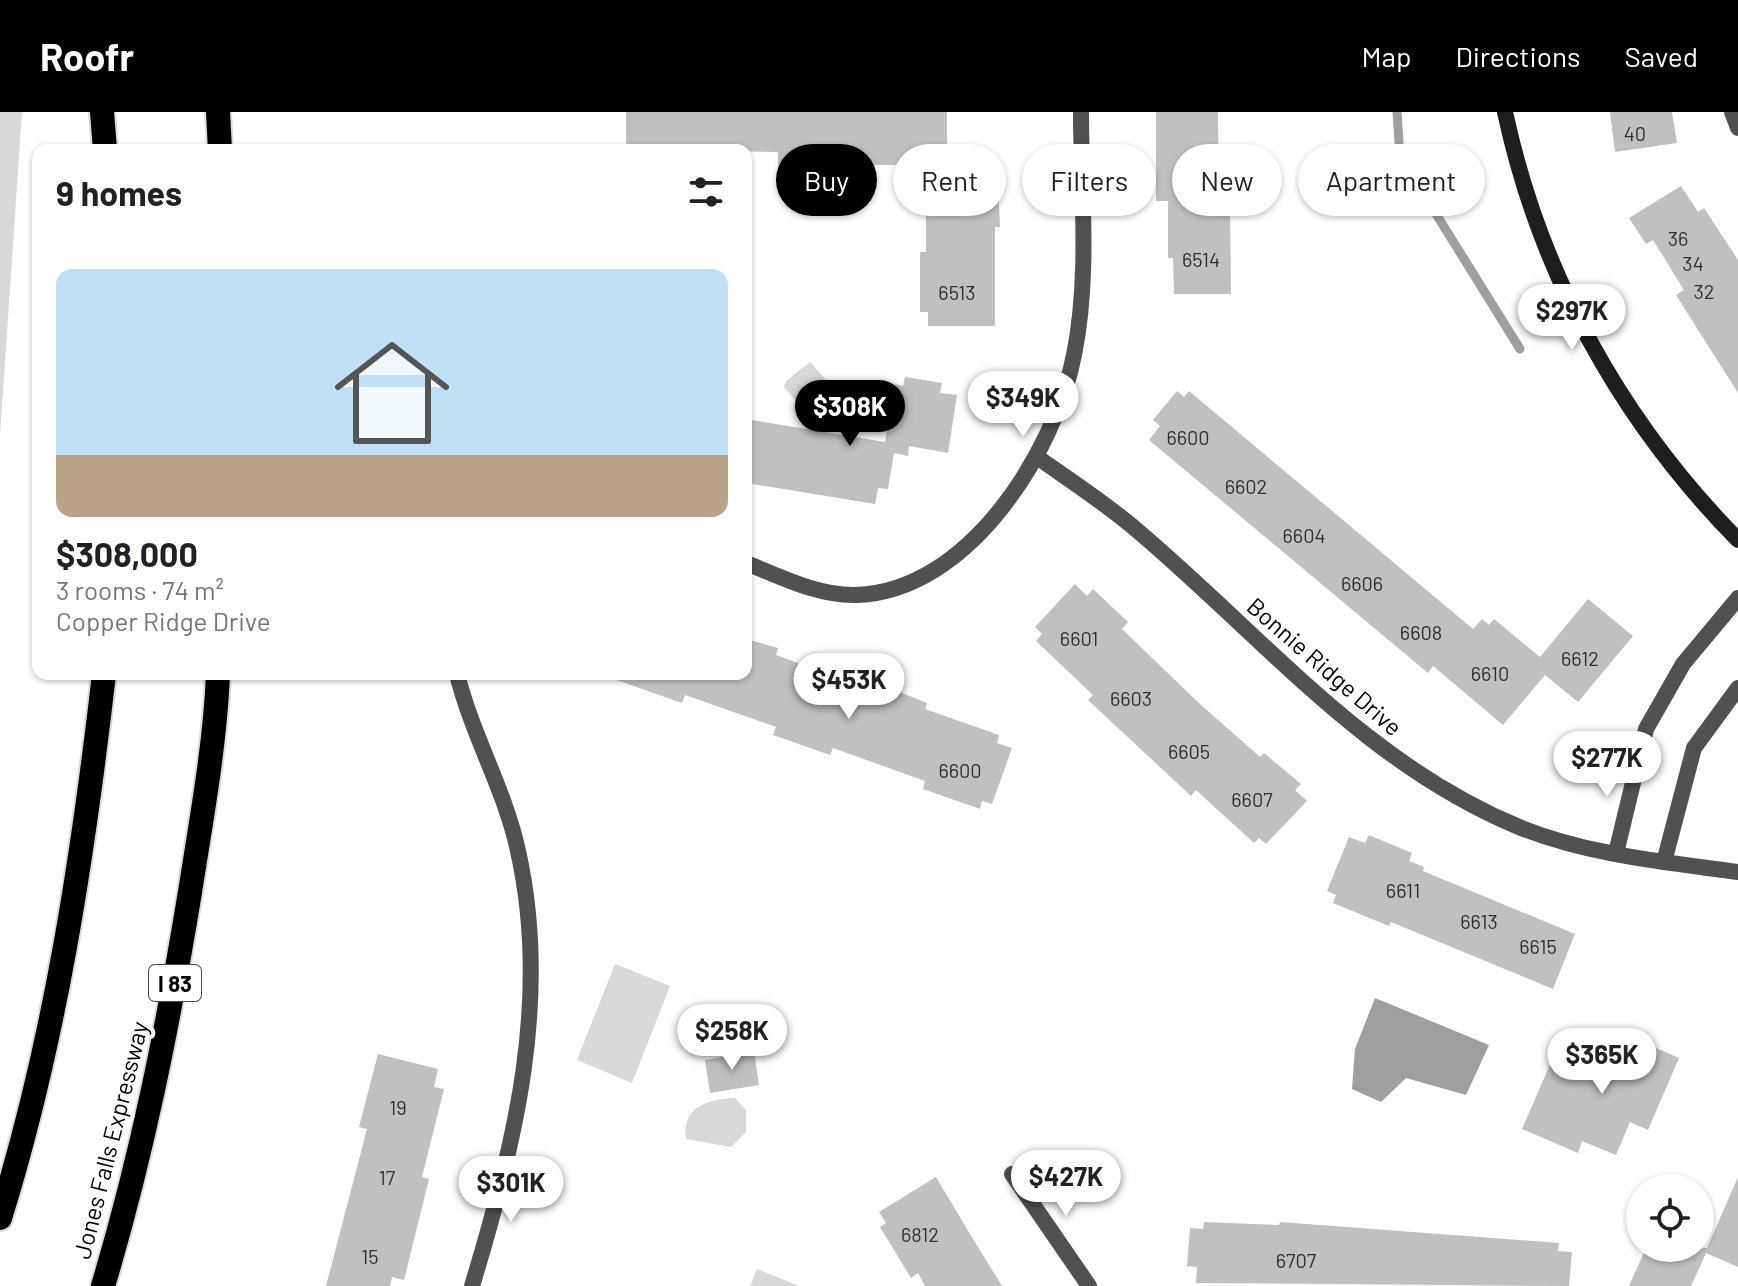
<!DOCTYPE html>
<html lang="en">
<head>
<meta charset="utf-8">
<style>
  body { margin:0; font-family:Barlow,sans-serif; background:#f2f2f2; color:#202124; height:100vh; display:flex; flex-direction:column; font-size:30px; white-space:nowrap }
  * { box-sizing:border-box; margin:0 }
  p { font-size:26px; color:#757577 }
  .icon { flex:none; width:44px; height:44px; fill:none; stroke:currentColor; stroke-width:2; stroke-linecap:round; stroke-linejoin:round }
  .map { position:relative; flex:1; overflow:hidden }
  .details { position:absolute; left:32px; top:32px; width:720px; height:536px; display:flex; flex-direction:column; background:#fff; border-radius:16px; box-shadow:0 2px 6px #0004 }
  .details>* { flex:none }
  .guide { position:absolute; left:776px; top:32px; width:760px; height:72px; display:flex; gap:16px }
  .buttons { position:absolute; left:1626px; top:1062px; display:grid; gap:16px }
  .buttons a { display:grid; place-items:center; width:88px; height:88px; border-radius:50%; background:#fff; box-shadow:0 2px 6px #0004; font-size:40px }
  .price { position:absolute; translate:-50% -68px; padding:0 18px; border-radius:28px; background:#fff; color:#222; font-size:26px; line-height:52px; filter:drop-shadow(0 2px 4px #0008) }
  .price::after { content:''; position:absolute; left:50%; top:48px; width:24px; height:18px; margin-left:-12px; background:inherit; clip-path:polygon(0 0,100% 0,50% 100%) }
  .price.selected { background:#000; color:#fff }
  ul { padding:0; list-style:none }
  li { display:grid; align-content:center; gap:16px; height:424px; padding:0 24px }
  li span { display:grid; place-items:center; height:248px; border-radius:16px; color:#555 }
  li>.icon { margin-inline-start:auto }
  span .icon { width:144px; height:144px; fill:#fffc; stroke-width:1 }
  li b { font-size:34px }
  h2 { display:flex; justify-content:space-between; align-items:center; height:96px; padding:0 24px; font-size:34px }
  .pill { padding:0 28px; border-radius:36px; background:#fff; box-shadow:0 2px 6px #0004; font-size:28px; line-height:72px }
  .pill.selected { background:#000; color:#fff }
  header { display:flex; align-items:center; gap:48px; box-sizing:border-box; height:112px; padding:0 40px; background:#000; color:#fff }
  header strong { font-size:38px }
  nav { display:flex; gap:44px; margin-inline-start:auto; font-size:28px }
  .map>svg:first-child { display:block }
  .green { fill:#d8d8d8 }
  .water { fill:#9f9f9f }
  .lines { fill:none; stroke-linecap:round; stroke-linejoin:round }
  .stream { stroke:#9f9f9f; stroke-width:9 }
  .building { fill:#c0c0c0 }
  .motorway-casing { stroke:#dbdbdb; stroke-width:28 }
  .minor { stroke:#515151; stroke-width:16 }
  .secondary { stroke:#1e1e1e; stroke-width:16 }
  .motorway { stroke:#000; stroke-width:24 }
  .labels { text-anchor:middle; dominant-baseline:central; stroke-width:8; stroke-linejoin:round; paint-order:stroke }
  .number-label { font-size:20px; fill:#303030 }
  .shield { fill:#fff; stroke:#4c4c4c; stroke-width:2 }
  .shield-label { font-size:22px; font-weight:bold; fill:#000 }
  .street-label { font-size:24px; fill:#000; stroke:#fff }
</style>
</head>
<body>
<header>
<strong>Roofr</strong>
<nav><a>Map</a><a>Directions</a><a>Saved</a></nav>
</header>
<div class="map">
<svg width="1738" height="1174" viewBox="0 0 1738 1174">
  <rect width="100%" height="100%" fill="#fff"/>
  <g class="green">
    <path d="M0 0H22L0 323Z"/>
    <path d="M810 250 832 274 831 283 812 298H804L784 275 786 269Z"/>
    <path d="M615 852 670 874 632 971 577 948Z"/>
    <path d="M735 986 746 998V1020L731 1035 686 1027C681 995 708 987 735 986Z"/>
    <path d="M757 1157 799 1174H750Z"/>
  </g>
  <path class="water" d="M1375 886 1489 933 1466 983 1406 966 1381 990 1352 977 1355 937Z"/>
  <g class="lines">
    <path class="stream" d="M1397 0 1400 44 1520 237"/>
  </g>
  <g class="building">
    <path d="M626 0H947V51H993V67H998L1000 115H995V214H928V200H920V140H926V53H778V40L636 38V33H626Z"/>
    <path d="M1156 0H1218L1219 98H1230L1231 182H1174L1173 146H1168V89H1156Z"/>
    <path d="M1610 0H1672L1677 31 1615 40Z"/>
    <path d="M1681 74 1698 100 1704 96 1738 148V281L1676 183 1684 178 1653 128 1646 132 1629 106Z"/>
    <path d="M905 265 942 271 940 281 957 283 948 341 909 334 908 344 894 341 888 377 878 376 875 392 746 371V307L885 330 895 272 903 274Z"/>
    <path d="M1177 279 1184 285 1189 279 1473 517 1482 507 1489 513 1494 507 1540 545 1588 487 1633 524 1578 590 1545 563 1503 613 1433 554 1428 561 1149 328 1160 314 1153 308Z"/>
    <path d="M1075 472 1087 484 1093 477 1128 510 1122 517 1201 593 1260 645 1264 641 1301 672 1295 678 1307 689 1266 732 1259 726 1254 731 1196 678 1191 684 1088 588 1093 583 1036 529 1042 522 1035 515Z"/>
    <path d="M746 527 778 536 776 543 864 575 880 580 882 573 927 591 925 597 999 623 997 631 1012 636 992 692 982 689 980 697 923 677 925 669 833 636 830 643 773 623 776 615 685 583 682 591 611 566 612 562H746Z"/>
    <path d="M1369 723 1412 741 1409 749 1424 755 1423 759 1575 822 1553 877 1391 810 1389 814 1333 791 1336 783 1327 779 1349 725 1365 731Z"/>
    <path d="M1611 916 1679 946 1648 1018 1630 1010 1616 1043 1582 1029 1578 1041 1522 1017 1552 948 1590 964Z"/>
    <path d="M754 940 759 973 710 981 705 948Z"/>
    <path d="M378 942 438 957 434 975 444 977 422 1065 429 1067 404 1168 392 1165 390 1174H326L367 1017 359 1015Z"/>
    <path d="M936 1065 970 1122 1002 1174H925L918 1161 911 1166 880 1115 886 1111 879 1100Z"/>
    <path d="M1738 1065V1155L1706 1141 1691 1174H1629L1646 1136H1707Z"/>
    <path d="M1204 1110 1279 1113 1280 1110 1559 1131 1558 1139 1572 1140 1569 1174 1196 1171 1197 1155 1187 1154 1190 1116 1203 1117Z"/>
  </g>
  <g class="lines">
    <g class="motorway-casing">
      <g id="motorway">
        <path d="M102 0 105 38"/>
        <path d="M218 0 220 38"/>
        <path d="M0 1106C55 929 83 745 104 562"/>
        <path d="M103 1174C142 1044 168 914 190 780 201 709 215 635 218 562"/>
      </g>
    </g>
    <g class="minor">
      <path d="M1732 0 1738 16"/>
      <path d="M1037 345C1071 369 1107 392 1139 420 1263 525 1366 652 1519 715 1588 743 1665 750 1738 760"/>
      <path d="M746 451C781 465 818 484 856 483 968 480 1055 340 1074 243 1090 164 1081 79 1081 0"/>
      <path d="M457 562C472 623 505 678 518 739 551 886 515 1033 472 1174"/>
      <path d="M1616 741 1646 617 1683 552 1738 486"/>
      <path d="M1664 750 1694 636 1738 576"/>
      <path d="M1012 1062 1089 1174"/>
    </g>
    <path class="secondary" d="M1505 0C1540 163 1621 309 1738 428"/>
    <use href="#motorway" class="motorway"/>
  </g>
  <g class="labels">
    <g class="number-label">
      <text x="1635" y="21">40</text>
      <text x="1678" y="126">36</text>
      <text x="1201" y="147">6514</text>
      <text x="1693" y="151">34</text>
      <text x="1704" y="179">32</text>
      <text x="957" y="180">6513</text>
      <text x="1188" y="325">6600</text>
      <text x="1246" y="374">6602</text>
      <text x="1304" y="423">6604</text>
      <text x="1362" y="471">6606</text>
      <text x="1421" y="520">6608</text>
      <text x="1079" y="526">6601</text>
      <text x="1580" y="546">6612</text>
      <text x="1490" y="561">6610</text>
      <text x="1131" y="586">6603</text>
      <text x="1189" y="639">6605</text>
      <text x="960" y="658">6600</text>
      <text x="1252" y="687">6607</text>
      <text x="1403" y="778">6611</text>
      <text x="1479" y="809">6613</text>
      <text x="1538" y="834">6615</text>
      <text x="398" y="995">19</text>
      <text x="387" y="1065">17</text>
      <text x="920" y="1122">6812</text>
      <text x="370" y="1144">15</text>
      <text x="1296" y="1148">6707</text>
    </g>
    <rect class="shield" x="149" y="853" width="52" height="36" rx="6"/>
    <g class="shield-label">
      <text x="175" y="871">I 83</text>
    </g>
    <g class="street-label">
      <text transform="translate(1325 554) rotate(41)">Bonnie Ridge Drive</text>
      <text transform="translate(110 1028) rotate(-76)">Jones Falls Expressway</text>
    </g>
  </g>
</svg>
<div class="buttons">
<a><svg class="icon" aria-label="locate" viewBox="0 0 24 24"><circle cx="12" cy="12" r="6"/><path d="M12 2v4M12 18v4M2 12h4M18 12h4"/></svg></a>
</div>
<b class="price" style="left:1572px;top:240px">$297K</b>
<b class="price" style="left:1023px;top:327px">$349K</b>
<b class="price selected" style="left:850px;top:336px">$308K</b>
<b class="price" style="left:849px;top:609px">$453K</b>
<b class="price" style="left:1607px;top:687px">$277K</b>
<b class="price" style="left:732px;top:960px">$258K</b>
<b class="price" style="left:1602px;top:984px">$365K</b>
<b class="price" style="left:1066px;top:1106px">$427K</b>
<b class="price" style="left:511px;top:1112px">$301K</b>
<div class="guide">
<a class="pill selected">Buy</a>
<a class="pill">Rent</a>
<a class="pill">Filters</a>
<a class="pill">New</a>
<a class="pill">Apartment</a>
</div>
<section class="details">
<h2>9 homes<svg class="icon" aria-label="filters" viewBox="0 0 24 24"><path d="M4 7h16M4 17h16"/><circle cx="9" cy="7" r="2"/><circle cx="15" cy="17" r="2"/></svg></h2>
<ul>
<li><span style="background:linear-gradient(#bfe0f5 75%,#b9a48a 0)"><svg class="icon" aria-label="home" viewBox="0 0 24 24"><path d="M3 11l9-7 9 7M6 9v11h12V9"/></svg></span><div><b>$308,000</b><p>3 rooms · 74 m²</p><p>Copper Ridge Drive</p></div></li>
</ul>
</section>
</div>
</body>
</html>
